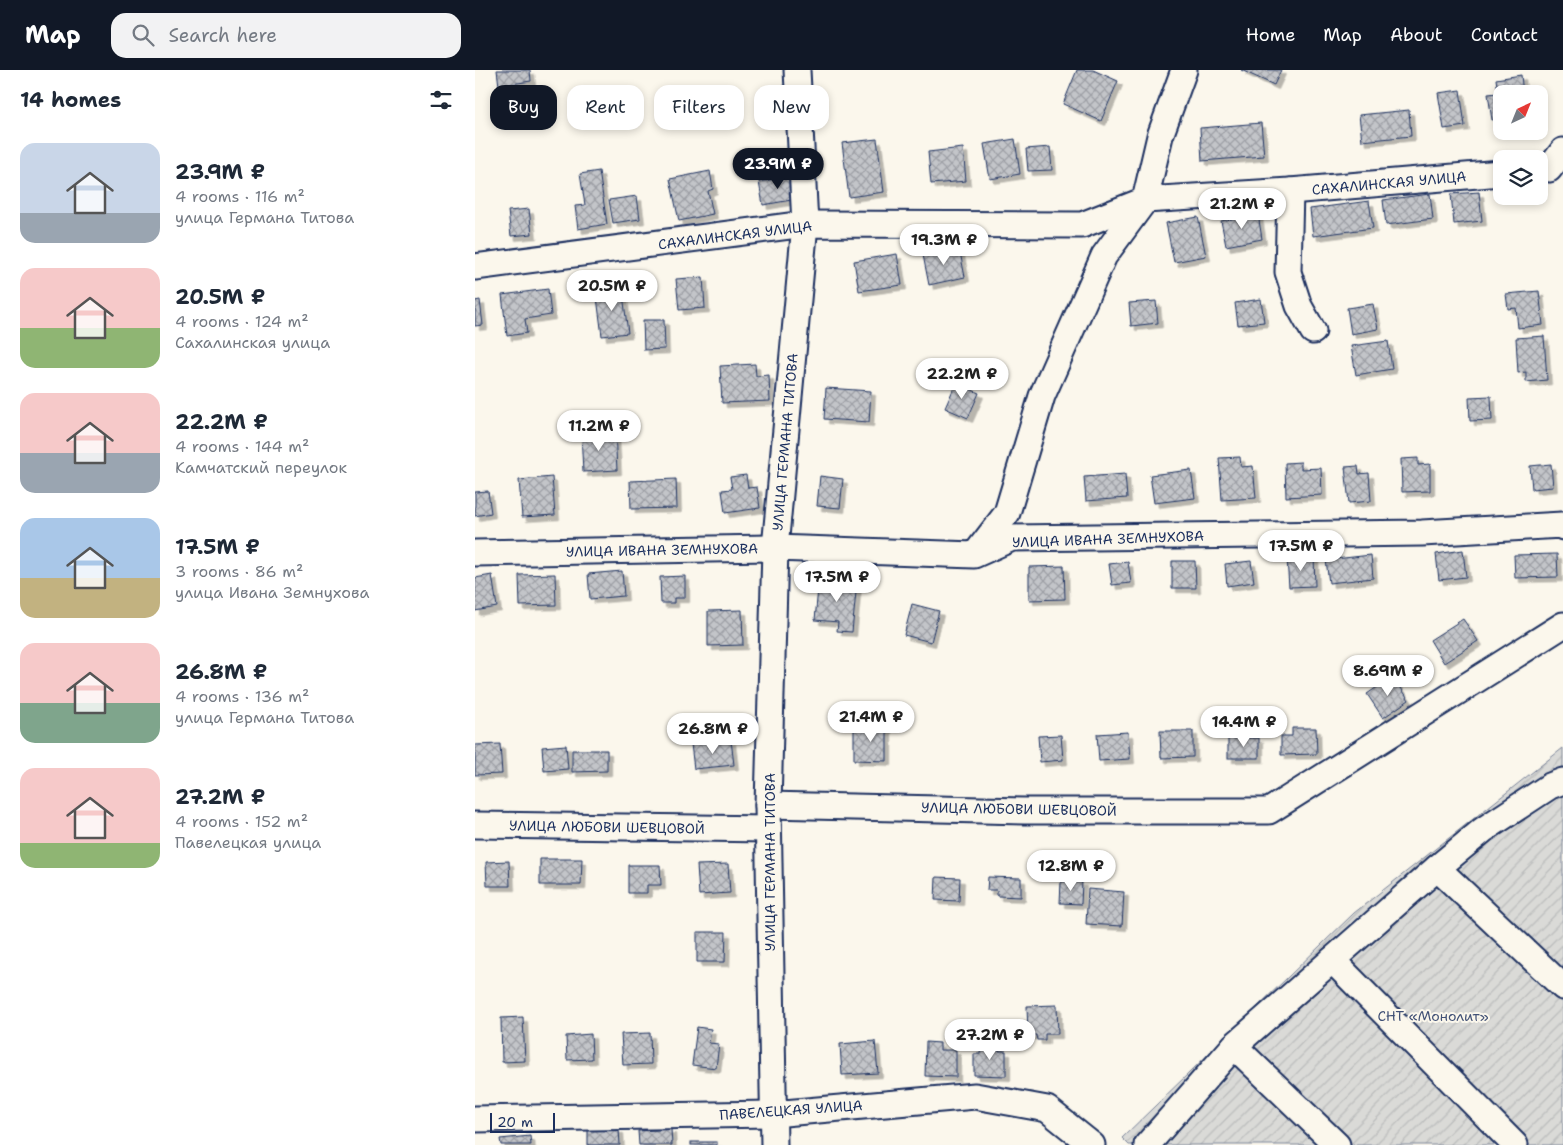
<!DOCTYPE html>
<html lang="en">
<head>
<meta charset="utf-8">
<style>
  body { margin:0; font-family:"Shantell Sans",sans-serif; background:#f2f2f3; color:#1f2937; height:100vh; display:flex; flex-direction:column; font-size:19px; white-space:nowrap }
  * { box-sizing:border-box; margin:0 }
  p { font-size:16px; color:#747a83 }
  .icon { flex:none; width:28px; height:28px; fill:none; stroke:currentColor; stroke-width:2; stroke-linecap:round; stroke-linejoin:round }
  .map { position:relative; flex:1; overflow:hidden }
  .details { display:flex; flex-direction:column; background:#fff; width:475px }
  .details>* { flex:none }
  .guide { position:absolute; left:15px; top:15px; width:475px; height:45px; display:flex; gap:10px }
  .needle { width:32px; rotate:43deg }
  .buttons { position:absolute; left:1018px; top:15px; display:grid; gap:10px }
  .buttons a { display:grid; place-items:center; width:55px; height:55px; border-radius:10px; background:#fff; box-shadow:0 2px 8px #0003; font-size:25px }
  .scale { position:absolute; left:15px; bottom:12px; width:65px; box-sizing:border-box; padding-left:5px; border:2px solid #1b2f5e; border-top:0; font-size:14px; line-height:18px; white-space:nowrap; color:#1b2f5e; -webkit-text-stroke:4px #fbf7ec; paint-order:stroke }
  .price { position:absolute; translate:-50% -42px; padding:0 11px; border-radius:18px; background:#fff; color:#222; font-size:16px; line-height:32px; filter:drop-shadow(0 1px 2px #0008) }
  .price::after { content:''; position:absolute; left:50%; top:30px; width:15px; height:11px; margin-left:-8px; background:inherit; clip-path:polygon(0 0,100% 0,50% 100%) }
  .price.active { background:#111827; color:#fff }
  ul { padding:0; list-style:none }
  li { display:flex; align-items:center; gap:15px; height:125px; padding:0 20px }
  li span { display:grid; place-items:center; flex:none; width:140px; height:100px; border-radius:15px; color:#555 }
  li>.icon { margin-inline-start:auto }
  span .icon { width:60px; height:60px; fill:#fffc; stroke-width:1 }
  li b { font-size:21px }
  h2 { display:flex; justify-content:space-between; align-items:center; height:60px; padding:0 20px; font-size:21px }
  .chip { padding:0 18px; border-radius:15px; background:#fff; box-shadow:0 2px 8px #0003; font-size:18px; line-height:45px }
  .chip.active { background:#111827; color:#fff }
  header { display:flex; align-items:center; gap:30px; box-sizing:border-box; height:70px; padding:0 25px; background:#111827; color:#fff }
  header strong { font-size:24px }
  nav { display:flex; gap:28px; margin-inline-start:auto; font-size:18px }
  .search { width:350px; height:45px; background:#f2f2f3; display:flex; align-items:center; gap:12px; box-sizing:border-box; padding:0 18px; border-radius:15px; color:#747a83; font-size:19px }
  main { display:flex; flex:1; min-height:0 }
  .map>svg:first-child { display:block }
  .garden { fill:url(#garden-furrows); stroke:#7a849a }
  .building { fill:url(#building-cross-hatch); stroke:#1b2f5e; filter:url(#shadow) }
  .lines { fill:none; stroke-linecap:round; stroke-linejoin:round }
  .minor-casing { stroke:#1b2f5e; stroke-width:29 }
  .minor { stroke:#fbf7ec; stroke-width:25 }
  .labels { text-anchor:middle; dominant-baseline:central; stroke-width:4; stroke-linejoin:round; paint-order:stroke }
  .street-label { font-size:14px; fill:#1b2f5e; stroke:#fbf7ec }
  .park-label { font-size:14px; fill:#415176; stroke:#fbf7ec }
</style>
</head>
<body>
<header>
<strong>Map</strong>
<div class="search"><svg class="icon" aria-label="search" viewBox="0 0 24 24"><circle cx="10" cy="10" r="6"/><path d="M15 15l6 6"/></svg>Search here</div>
<nav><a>Home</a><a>Map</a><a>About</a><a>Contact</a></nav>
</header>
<main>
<section class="details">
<h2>14 homes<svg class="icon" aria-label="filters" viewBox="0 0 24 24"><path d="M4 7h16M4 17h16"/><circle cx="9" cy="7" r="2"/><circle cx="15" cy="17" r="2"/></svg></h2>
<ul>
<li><span style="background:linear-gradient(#c9d6e8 70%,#9aa5b1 0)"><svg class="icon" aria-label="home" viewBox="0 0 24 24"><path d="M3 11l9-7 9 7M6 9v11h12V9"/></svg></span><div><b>23.9M ₽</b><p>4 rooms · 116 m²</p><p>улица Германа Титова</p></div></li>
<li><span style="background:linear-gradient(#f6c9c9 60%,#8fb573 0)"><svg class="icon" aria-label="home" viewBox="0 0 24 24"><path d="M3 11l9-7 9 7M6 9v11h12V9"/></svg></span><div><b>20.5M ₽</b><p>4 rooms · 124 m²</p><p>Сахалинская улица</p></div></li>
<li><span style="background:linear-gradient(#f6c9c9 60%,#9aa5b1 0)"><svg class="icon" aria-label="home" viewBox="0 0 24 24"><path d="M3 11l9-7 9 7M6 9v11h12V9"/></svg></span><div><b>22.2M ₽</b><p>4 rooms · 144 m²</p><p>Камчатский переулок</p></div></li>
<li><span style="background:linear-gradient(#a9c7e8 60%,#c2b280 0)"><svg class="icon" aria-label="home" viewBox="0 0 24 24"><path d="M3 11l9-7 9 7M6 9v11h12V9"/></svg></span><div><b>17.5M ₽</b><p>3 rooms · 86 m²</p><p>улица Ивана Земнухова</p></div></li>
<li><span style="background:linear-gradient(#f6c9c9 60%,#7fa58c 0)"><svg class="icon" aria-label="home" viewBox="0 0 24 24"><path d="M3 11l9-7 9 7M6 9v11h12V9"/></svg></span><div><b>26.8M ₽</b><p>4 rooms · 136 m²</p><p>улица Германа Титова</p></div></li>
<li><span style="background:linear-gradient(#f6c9c9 75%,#8fb573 0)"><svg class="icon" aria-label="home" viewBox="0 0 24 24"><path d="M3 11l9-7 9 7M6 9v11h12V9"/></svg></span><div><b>27.2M ₽</b><p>4 rooms · 152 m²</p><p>Павелецкая улица</p></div></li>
</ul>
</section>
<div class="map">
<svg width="1088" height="1075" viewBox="0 0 1088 1075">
  <defs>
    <pattern id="garden-furrows" width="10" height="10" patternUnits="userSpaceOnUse" patternTransform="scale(1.25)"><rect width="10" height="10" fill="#dadad7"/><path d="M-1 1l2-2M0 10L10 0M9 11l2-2" fill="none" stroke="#babbbb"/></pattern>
    <pattern id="building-cross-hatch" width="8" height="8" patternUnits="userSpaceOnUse" patternTransform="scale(1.25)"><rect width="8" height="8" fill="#c3c5c9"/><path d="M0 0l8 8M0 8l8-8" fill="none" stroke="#9ea0a6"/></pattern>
    <filter id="shadow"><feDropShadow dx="4.5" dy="4.5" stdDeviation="0" flood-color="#0004"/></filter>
  </defs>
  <rect width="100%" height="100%" fill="#fbf7ec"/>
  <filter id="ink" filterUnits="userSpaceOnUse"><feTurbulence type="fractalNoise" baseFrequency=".02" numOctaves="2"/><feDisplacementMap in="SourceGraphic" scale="10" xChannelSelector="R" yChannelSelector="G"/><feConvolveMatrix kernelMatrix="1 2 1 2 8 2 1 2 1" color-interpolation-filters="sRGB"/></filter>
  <g filter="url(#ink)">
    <path class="garden" d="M1088 678V1075H654L647 1068 879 843Z"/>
    <g class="building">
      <path d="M22 0H55L56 11 24 16Z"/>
      <path d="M602 0H618L643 11 626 51 588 34Z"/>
      <path d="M766 0H806L799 15Z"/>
      <path d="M1046 5 1048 24H1026V48L1017 50 1013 24 1023 23 1021 9Z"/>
      <path d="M985 20 990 56 969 59 963 23Z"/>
      <path d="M934 40 936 66 887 71 884 45Z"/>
      <path d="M786 53 789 86 727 91 725 58Z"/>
      <path d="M402 69 409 122 374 127 367 73Z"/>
      <path d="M540 69 545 104 515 109 509 74Z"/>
      <path d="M575 77 577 100 553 101 551 79Z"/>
      <path d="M488 78 491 111 456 114 453 82Z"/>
      <path d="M124 101 132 154 103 159 100 136 110 135 105 104Z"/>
      <path d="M235 101 238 119 233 121 238 144 204 151 195 109Z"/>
      <path d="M318 106 322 129 288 135 284 112Z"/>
      <path d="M1004 122 1007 151 979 154 976 124Z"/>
      <path d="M955 124 958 149 911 155 908 130Z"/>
      <path d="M162 126 165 149 138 153 134 130Z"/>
      <path d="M894 131 898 158 838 166 835 139Z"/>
      <path d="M54 139 57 164 36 166 33 141Z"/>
      <path d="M783 144 787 169 751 176 746 151Z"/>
      <path d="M723 147 731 186 699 192 691 153Z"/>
      <path d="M484 177 490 207 454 215 448 185Z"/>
      <path d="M422 184 427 215 384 221 379 191Z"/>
      <path d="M228 207 230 238 204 240 201 209Z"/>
      <path d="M147 217 153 263 127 266 121 220Z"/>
      <path d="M73 219 76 245 50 249 52 263 32 266 27 225Z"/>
      <path d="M1064 221 1068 255 1043 258 1041 238 1033 239 1031 224Z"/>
      <path d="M786 229 789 252 763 255 760 233Z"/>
      <path d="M5 230 8 255 0 256V231Z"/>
      <path d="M681 231 683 253 656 256 654 233Z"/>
      <path d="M898 234 903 259 876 264 872 238Z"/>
      <path d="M168 250H189L190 279 169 280Z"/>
      <path d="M1069 266 1072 310 1051 312V302L1043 303 1041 268Z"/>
      <path d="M913 271 917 299 881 305 876 276Z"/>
      <path d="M280 294 281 306 294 305 295 331 247 333 245 296Z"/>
      <path d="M481 313 504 323 493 348 470 338Z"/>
      <path d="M351 318 396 321 394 352 349 349Z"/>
      <path d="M1016 326 1017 350 995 351 994 327Z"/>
      <path d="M140 361 142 400 108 402 106 363Z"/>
      <path d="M765 387 766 397 778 396 781 428 747 430 744 388Z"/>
      <path d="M943 388V395L955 394V421L927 422 926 389Z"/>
      <path d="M826 392V399L846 398 847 425 811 427 810 393Z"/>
      <path d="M1076 394 1078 417 1057 419 1055 396Z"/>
      <path d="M883 396 884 404 894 403 896 431 874 433 870 397Z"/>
      <path d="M716 400 720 428 679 433 675 405Z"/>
      <path d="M650 404 652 428 611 431 609 407Z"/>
      <path d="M271 405 273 418 282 417 285 438 250 443 247 420 257 419 255 407Z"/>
      <path d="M345 406 368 409 365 438 342 436Z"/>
      <path d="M77 407 80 445 47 447 44 410Z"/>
      <path d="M201 409 202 438 156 439 155 411Z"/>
      <path d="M13 421 16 443 0 446V422Z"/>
      <path d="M988 480 991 507 964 510 961 484Z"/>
      <path d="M1082 484 1083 507 1040 508 1039 485Z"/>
      <path d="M896 485 898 508 854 513 851 490Z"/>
      <path d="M839 487 840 516 814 517 812 489Z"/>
      <path d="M697 491H720L721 518H697Z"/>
      <path d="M776 491 779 512 752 516 750 494Z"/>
      <path d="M653 492 656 513 637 515 634 494Z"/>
      <path d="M589 496 590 529 554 530V497Z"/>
      <path d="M147 501 149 526 115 529 113 504Z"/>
      <path d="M80 504 81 535 45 536 44 505Z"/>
      <path d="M17 505 22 537 0 541V508Z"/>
      <path d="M210 506V528H199V533H186L185 507Z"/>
      <path d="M344 508 382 512 377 562 362 561 363 552 340 550Z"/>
      <path d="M437 534 464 541 456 572 429 565Z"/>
      <path d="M267 540 268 575 233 576V541Z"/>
      <path d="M988 549 1003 571 969 593 955 570Z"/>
      <path d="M918 606 934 630 908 648 892 624Z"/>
      <path d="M379 655 412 656V691L379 690Z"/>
      <path d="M817 658H841L842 684 806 685V666H817Z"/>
      <path d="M685 661H718V687L686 688Z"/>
      <path d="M653 662 655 689 624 691 622 664Z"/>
      <path d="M586 665 588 690 565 692 563 666Z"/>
      <rect x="753" y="668" width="31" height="20"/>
      <path d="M256 670 259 695 219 699 216 674Z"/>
      <path d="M25 674 27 704 0 705V675Z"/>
      <path d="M91 675 93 699 69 701 67 677Z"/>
      <path d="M97 680H132V701L97 702Z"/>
      <path d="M65 789H107L106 815H65Z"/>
      <path d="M34 791 35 816H12L11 792Z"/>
      <path d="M253 794 255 823 224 825 222 795Z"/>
      <path d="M153 795H185L186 815H172V823H153Z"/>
      <path d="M461 807 485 808 484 831 460 830Z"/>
      <path d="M513 807 546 808V827L522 826V820H512Z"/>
      <path d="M586 811 607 812 606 834 585 833Z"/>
      <path d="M613 819 649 822 647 856 611 854Z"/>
      <path d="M222 862H251L250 892H222Z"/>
      <path d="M582 935 583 964H570V970H562L561 965H553L552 936Z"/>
      <path d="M48 947 50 991 27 992 26 948Z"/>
      <path d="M222 957 236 959 234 973 244 974 241 998 217 995Z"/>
      <path d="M175 963 176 994 148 995 146 964Z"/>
      <path d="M116 964 117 989 92 990 91 966Z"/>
      <path d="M400 971 403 1003 367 1005 365 974Z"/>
      <path d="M451 972 465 973V980H481V1007L450 1006Z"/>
      <path d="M506 973H524V981H531V1006L499 1005V984H505Z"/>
      <path d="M113 1059H144L145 1075H113Z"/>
      <path d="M196 1059 197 1075H164L163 1061Z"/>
      <path d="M55 1066 56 1075H26L25 1069Z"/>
      <rect x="216" y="1072" width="26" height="3"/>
    </g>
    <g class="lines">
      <g class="minor-casing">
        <g id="minor">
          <path d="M1074 99 1088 81"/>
          <path d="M815 121 813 202 824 236 838 261"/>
          <path d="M0 197 330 154 607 155 670 130 815 121 1026 103"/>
          <path d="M502 482 532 443 567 326 629 186 670 130 685 66 709 0"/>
          <path d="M0 483 300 478 499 485 537 468 947 463 1087 455 1088 457"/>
          <path d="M293 735 550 741H794L1088 555"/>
          <path d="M0 755 293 759"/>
          <path d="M962 798 1088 917"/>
          <path d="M857 890 1040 1075"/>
          <path d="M759 976 862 1075"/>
          <path d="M0 1049 298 1044 500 1026 572 1039 617 1075"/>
          <path d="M299 1075 293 735 300 478 330 154 322 0"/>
          <path d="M672 1075 759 976 962 798 1008 760 1075 716 1088 711"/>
        </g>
      </g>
      <use href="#minor" class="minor"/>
    </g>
  </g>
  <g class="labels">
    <g class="street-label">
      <text transform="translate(914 113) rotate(-5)">САХАЛИНСКАЯ УЛИЦА</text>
      <text transform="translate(260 165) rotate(-7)">САХАЛИНСКАЯ УЛИЦА</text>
      <text transform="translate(310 372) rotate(-85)">УЛИЦА ГЕРМАНА ТИТОВА</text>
      <text transform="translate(633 469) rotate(-2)">УЛИЦА ИВАНА ЗЕМНУХОВА</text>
      <text transform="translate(187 480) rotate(-1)">УЛИЦА ИВАНА ЗЕМНУХОВА</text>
      <text transform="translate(544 739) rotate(1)">УЛИЦА ЛЮБОВИ ШЕВЦОВОЙ</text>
      <text transform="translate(132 757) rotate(1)">УЛИЦА ЛЮБОВИ ШЕВЦОВОЙ</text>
      <text transform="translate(295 792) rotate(-90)">УЛИЦА ГЕРМАНА ТИТОВА</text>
      <text transform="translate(316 1040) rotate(-4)">ПАВЕЛЕЦКАЯ УЛИЦА</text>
    </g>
    <g class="park-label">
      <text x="958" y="946">СНТ «Монолит»</text>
    </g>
  </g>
</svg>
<div class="buttons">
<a><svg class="needle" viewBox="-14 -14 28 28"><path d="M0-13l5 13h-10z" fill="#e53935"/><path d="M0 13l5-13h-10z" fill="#747a83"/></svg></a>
<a><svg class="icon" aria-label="layers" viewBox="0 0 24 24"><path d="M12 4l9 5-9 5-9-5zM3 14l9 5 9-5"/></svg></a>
</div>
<div class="scale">20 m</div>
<b class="price active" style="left:303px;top:120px">23.9M ₽</b>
<b class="price" style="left:767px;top:160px">21.2M ₽</b>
<b class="price" style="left:469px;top:196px">19.3M ₽</b>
<b class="price" style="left:137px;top:242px">20.5M ₽</b>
<b class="price" style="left:487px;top:330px">22.2M ₽</b>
<b class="price" style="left:124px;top:382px">11.2M ₽</b>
<b class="price" style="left:826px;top:502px">17.5M ₽</b>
<b class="price" style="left:362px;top:533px">17.5M ₽</b>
<b class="price" style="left:913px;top:627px">8.69M ₽</b>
<b class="price" style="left:396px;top:673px">21.4M ₽</b>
<b class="price" style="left:769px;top:678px">14.4M ₽</b>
<b class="price" style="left:238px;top:685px">26.8M ₽</b>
<b class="price" style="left:596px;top:822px">12.8M ₽</b>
<b class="price" style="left:515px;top:991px">27.2M ₽</b>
<div class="guide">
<a class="chip active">Buy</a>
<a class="chip">Rent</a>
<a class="chip">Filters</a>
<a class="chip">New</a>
</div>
</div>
</main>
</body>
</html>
